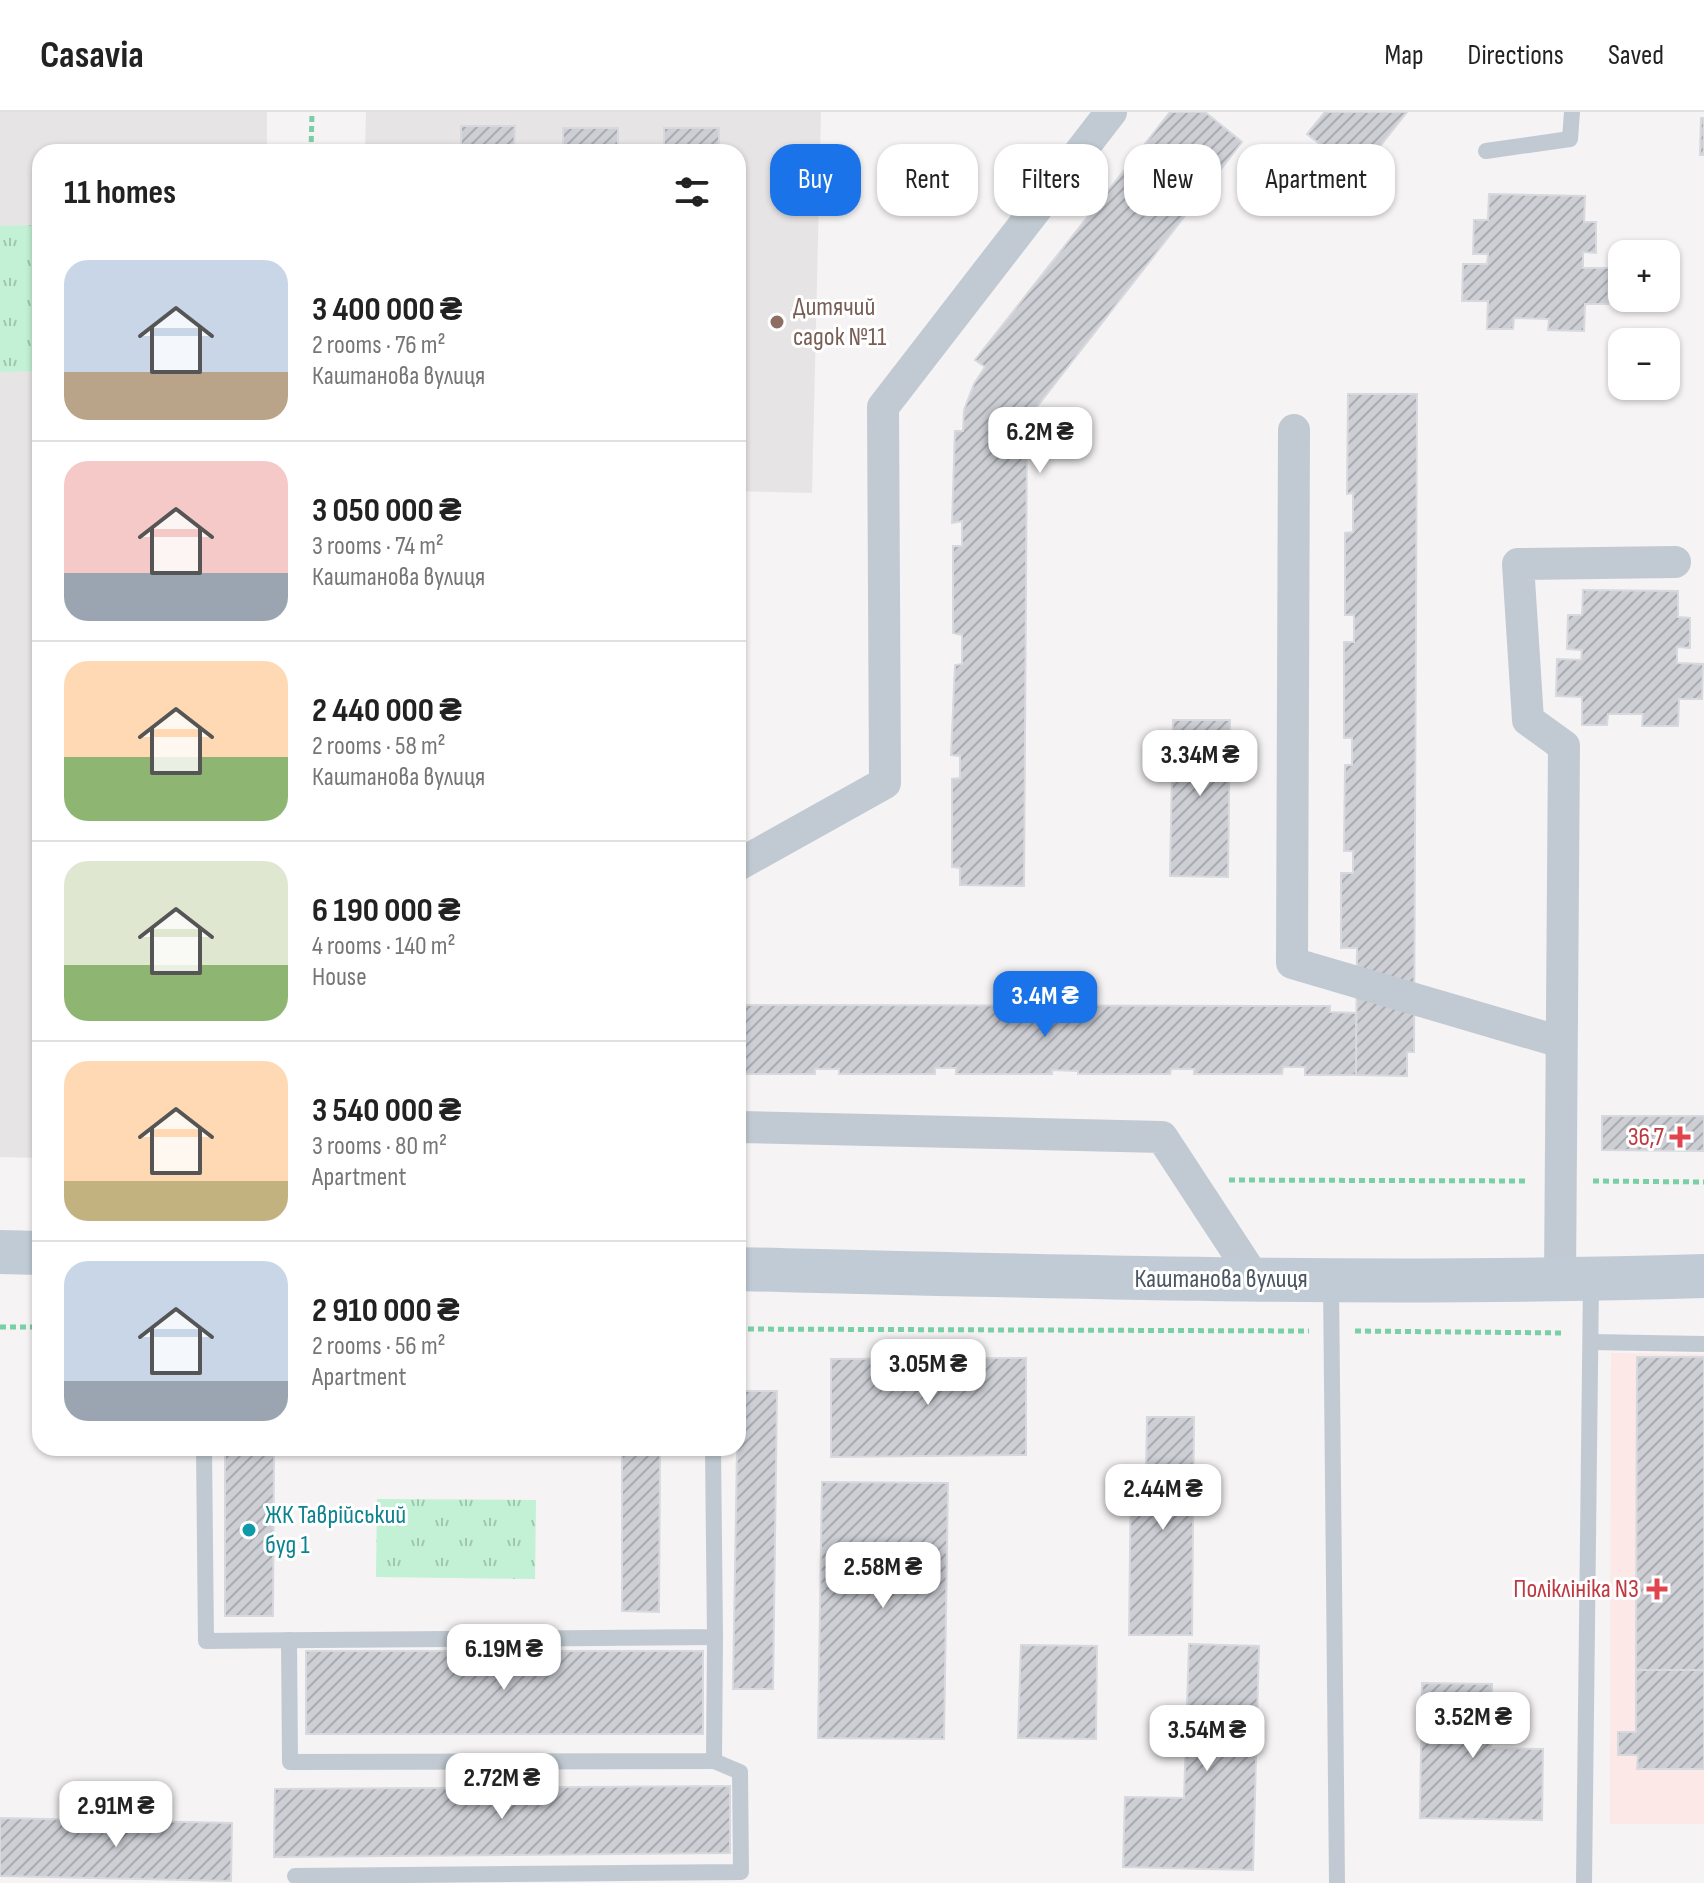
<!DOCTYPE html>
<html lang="en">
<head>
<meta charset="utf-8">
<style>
  body { margin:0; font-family:"Sofia Sans Condensed",sans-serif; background:#f2f2f2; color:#222; height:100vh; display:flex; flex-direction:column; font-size:30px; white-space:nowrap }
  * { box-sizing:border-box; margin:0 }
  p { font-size:26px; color:#767676 }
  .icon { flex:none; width:44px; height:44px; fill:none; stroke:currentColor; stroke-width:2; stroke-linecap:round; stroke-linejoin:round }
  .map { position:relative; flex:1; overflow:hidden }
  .drawer { position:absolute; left:32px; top:32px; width:714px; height:1312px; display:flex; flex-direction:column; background:#fff; border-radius:24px; box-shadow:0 2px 6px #0004 }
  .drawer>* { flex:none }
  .top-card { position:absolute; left:770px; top:32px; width:760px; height:72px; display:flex; gap:16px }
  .fabs { position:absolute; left:1608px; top:128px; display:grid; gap:16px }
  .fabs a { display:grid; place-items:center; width:72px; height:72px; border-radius:16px; background:#fff; box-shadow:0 2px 6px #0004; font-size:40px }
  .price { position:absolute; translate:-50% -68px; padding:0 18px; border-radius:16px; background:#fff; color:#222; font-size:26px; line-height:52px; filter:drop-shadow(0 2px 4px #0008) }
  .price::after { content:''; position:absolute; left:50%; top:48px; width:24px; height:18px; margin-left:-12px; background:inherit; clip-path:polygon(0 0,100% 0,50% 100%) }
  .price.selected { background:#1a73e8; color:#fff }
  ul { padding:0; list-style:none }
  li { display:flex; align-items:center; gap:24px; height:200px; padding:0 32px }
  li+li { border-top:2px solid #e0e0e0 }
  li span { display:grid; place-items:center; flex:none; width:224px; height:160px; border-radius:24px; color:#555 }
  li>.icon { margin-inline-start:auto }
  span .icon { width:96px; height:96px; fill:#fffc; stroke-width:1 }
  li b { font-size:34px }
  h2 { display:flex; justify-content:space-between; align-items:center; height:96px; padding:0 32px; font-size:34px }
  .chip { padding:0 28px; border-radius:24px; background:#fff; box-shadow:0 2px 6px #0004; font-size:28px; line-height:72px }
  .chip.selected { background:#1a73e8; color:#fff }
  header { display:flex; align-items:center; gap:48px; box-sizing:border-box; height:112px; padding:0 40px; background:#fff; border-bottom:2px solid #e0e0e0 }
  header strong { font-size:38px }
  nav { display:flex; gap:44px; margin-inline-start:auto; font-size:28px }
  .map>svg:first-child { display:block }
  .education { fill:#e6e4e5 }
  .medical { fill:#fce8e6 }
  .grass { fill:url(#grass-tufts) }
  .building { fill:url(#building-hatch); stroke:#d7d9de; stroke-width:2 }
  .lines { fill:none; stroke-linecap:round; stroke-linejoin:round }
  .path { stroke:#7ad0a6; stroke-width:5; stroke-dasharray:6 4; stroke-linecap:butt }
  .lane { stroke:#c1cad2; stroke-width:16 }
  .street { stroke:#c1cad2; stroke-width:32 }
  .secondary { stroke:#c1cbd6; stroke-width:44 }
  .education-dot { fill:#8d6e63; stroke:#fff; stroke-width:3 }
  .health-dot { fill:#e0444e; stroke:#fff; stroke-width:3 }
  .culture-dot { fill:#0f9aa8; stroke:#fff; stroke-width:3 }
  .labels { text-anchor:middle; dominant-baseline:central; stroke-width:6; stroke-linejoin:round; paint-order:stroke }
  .education-label { font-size:26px; fill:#785e54; stroke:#fff; text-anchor:start }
  .health-label { font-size:26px; fill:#be3a42; stroke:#fff; text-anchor:end }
  .street-label { font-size:26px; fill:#4a5661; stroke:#fff }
  .culture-label { font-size:26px; fill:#0d838f; stroke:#fff; text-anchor:start }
</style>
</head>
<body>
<header>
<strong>Casavia</strong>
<nav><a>Map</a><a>Directions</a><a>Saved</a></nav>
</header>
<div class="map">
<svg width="1704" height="1771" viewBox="0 0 1704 1771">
  <defs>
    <pattern id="grass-tufts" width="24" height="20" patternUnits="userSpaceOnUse" patternTransform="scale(2)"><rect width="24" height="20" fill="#c3f1d5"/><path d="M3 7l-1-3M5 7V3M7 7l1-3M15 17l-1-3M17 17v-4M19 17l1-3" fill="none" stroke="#a0c6b0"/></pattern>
    <pattern id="building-hatch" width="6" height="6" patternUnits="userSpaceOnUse" patternTransform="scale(2)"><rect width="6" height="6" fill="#cdcfd5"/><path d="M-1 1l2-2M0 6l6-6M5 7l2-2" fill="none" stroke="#a8abb0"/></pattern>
  </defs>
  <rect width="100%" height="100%" fill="#f5f3f3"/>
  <g class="education">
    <path d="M0 0H267V40H40V1046L0 1045Z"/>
    <path d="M366 0H821L812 381 738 379V40H365Z"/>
  </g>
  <path class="medical" d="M1611 1241 1704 1242V1712H1610Z"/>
  <g class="grass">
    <path d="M40 113V259L0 260V114Z"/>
    <path d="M377 1387 536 1388 535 1467 376 1465Z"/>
  </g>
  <g class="building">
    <path d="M1170 0H1205L1242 30 1033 300 1027 316 1024 774 960 773V756L952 755V667L960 666V644L951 643 955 553 962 552V523L953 521V434H962V409L952 411 955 319H963L964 298 974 272 985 255 975 248Z"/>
    <path d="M1325 0H1407L1358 62 1307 22Z"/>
    <path d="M1701 6H1704V43H1700Z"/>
    <path d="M461 14H515L514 40H461Z"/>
    <rect x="563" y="16" width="55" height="24"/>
    <rect x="664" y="16" width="55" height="24"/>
    <path d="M1489 82 1585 84 1584 110H1596V141L1583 140V156H1609L1608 192H1585L1584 219 1548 218 1549 207 1514 206 1513 217H1487L1488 189H1462L1463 152H1487L1488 142H1473L1474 108H1488Z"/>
    <path d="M1348 282H1417L1414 940H1407V964L1356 963 1357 836H1341V761H1353V739H1344L1345 653H1352V626H1344V530H1354V503H1345V421L1353 420V381L1347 382Z"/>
    <path d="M1583 478 1678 479V505L1690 506V536L1677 535V551L1703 552 1702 587H1679L1678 614H1642L1643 602H1608L1607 613H1582V585L1556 584 1557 547 1581 548 1582 538 1567 537 1568 503H1582Z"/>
    <path d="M1173 608H1230L1228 765 1170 764Z"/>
    <path d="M738 893 1330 894V900L1356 901V963H1305V955H1283L1282 962H1194V957H1171L1170 962H1078V959L1052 958V962H956V956H935V962H839V957H815V962H738Z"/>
    <path d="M1602 1004H1704V1039L1602 1038Z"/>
    <path d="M1637 1245H1704V1558H1636Z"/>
    <path d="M1026 1246V1343L831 1345V1247Z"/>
    <path d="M738 1279H777L773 1577H733Z"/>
    <path d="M1147 1305H1194L1192 1523H1129L1131 1361H1146Z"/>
    <path d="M225 1336H660L659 1500 622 1499V1337L274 1336 273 1504H225Z"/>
    <path d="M822 1370 948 1371 944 1627 818 1626Z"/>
    <path d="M1189 1532 1259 1534 1253 1758 1123 1755 1125 1685 1184 1686Z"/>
    <path d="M1021 1533 1097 1534 1096 1627 1018 1626Z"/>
    <rect x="306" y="1539" width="397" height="83"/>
    <path d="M1636 1558H1704V1657H1637L1638 1643H1618V1620H1636Z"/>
    <path d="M1422 1571 1492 1572 1491 1636 1543 1637 1542 1708 1420 1706Z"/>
    <path d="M730 1674V1741L274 1745 275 1677Z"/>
    <path d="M0 1706 232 1711 231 1769 0 1764Z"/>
  </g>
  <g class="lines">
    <g class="path">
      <path d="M311 40 312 0"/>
      <path d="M1229 1068 1527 1069"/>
      <path d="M1593 1069 1704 1070"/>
      <path d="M0 1215H40"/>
      <path d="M738 1217 1309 1219"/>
      <path d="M1355 1219 1565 1221"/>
    </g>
    <g class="lane">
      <path d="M1486 39 1570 27 1572 0"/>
      <path d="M1331 1169 1337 1771"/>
      <path d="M1591 1230 1704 1232"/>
      <path d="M204 1336 206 1529 715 1525 713 1336"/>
      <path d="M289 1528 290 1650 714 1649 715 1525"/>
      <path d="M295 1764 741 1760 740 1660 714 1649"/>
      <path d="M1584 1771 1591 1169"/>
    </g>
    <g class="street">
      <path d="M1294 318 1292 851 1561 930"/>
      <path d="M738 753 885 671 883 295 1111 0"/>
      <path d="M738 1015 1162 1025 1255 1167"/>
      <path d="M1560 1168 1564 634 1528 608 1518 452 1675 450"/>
    </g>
    <g class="secondary">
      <path d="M0 1140 40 1141"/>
      <path d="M738 1157C1060 1165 1382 1174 1704 1164"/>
    </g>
  </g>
  <circle class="education-dot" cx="777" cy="210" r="8"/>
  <g class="health-dot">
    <path d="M1676 1013h8v8h8v8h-8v8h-8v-8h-8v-8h8z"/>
    <path d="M1653 1465h8v8h8v8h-8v8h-8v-8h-8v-8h8z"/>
  </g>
  <circle class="culture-dot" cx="249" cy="1418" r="8"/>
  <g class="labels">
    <g class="education-label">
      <text x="793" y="195">Дитячий<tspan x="793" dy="30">садок №11</tspan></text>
    </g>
    <g class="health-label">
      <text x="1664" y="1025">36,7</text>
      <text x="1639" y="1477">Поліклініка N3</text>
    </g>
    <g class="street-label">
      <text x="1221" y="1167">Каштанова вулиця</text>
    </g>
    <g class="culture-label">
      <text x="265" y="1403">ЖК Таврійський<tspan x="265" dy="30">буд 1</tspan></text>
    </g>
  </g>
</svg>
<div class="fabs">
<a>+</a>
<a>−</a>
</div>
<b class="price" style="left:1040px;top:363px">6.2M ₴</b>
<b class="price" style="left:1200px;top:686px">3.34M ₴</b>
<b class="price selected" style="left:1045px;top:927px">3.4M ₴</b>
<b class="price" style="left:928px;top:1295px">3.05M ₴</b>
<b class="price" style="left:1163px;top:1420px">2.44M ₴</b>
<b class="price" style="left:883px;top:1498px">2.58M ₴</b>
<b class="price" style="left:504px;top:1580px">6.19M ₴</b>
<b class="price" style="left:1473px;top:1648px">3.52M ₴</b>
<b class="price" style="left:1207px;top:1661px">3.54M ₴</b>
<b class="price" style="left:502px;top:1709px">2.72M ₴</b>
<b class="price" style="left:116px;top:1737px">2.91M ₴</b>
<div class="top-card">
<a class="chip selected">Buy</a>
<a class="chip">Rent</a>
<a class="chip">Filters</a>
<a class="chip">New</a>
<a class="chip">Apartment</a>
</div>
<section class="drawer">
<h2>11 homes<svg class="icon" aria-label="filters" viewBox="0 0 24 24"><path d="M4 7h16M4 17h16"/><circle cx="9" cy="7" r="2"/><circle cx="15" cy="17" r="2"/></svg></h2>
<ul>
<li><span style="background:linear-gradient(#c9d6e8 70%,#b9a48a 0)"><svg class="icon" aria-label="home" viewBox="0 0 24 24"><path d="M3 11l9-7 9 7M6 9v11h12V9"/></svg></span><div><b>3 400 000 ₴</b><p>2 rooms · 76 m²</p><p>Каштанова вулиця</p></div></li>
<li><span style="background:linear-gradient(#f6c9c9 70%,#9aa5b1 0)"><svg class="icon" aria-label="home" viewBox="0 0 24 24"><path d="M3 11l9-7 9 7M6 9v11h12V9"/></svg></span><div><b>3 050 000 ₴</b><p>3 rooms · 74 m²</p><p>Каштанова вулиця</p></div></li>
<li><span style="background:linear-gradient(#ffd9b3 60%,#8fb573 0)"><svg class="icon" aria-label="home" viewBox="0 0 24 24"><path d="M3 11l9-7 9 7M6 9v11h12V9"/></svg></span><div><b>2 440 000 ₴</b><p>2 rooms · 58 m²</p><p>Каштанова вулиця</p></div></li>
<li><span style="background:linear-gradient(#dfe7d0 65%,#8fb573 0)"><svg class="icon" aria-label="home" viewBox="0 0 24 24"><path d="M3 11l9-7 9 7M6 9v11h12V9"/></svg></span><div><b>6 190 000 ₴</b><p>4 rooms · 140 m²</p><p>House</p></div></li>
<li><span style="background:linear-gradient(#ffd9b3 75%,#c2b280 0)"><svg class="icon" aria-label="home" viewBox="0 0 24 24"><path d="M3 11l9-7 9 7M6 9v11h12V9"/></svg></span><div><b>3 540 000 ₴</b><p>3 rooms · 80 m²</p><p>Apartment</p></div></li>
<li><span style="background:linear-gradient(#c9d6e8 75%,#9aa5b1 0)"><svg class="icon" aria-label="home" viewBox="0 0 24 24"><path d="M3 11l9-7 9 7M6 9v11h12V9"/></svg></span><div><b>2 910 000 ₴</b><p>2 rooms · 56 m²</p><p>Apartment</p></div></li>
</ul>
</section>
</div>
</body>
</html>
